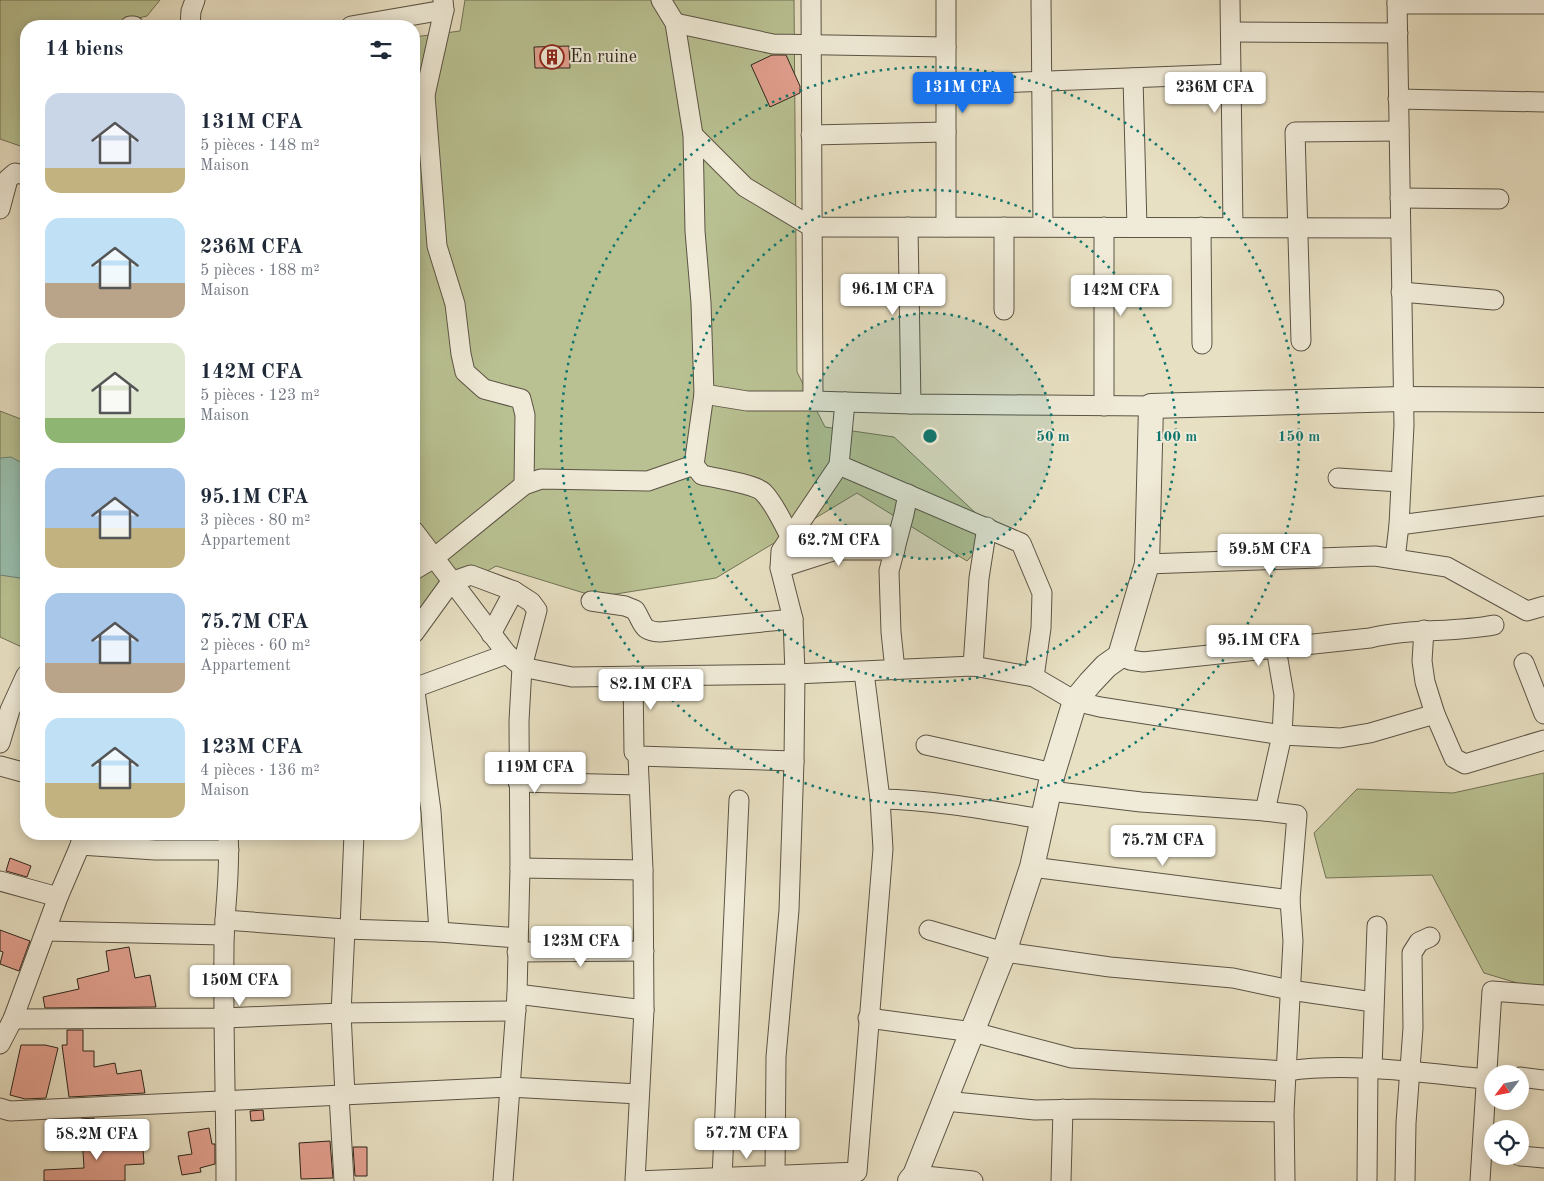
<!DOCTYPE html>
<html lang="fr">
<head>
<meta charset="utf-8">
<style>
  body { margin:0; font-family:"Old Standard TT",serif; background:#f6f6f7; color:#1f2937; height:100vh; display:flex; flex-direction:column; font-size:19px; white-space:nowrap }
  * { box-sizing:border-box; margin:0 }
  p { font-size:16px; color:#747a83 }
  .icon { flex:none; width:28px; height:28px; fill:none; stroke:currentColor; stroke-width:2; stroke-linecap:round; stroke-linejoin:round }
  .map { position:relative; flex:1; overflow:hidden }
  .panel { position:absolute; left:20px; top:20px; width:400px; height:820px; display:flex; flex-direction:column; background:#fff; border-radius:20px; box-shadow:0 2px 12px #0003 }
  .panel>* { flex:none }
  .needle { width:32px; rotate:238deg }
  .controls { position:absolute; left:1484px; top:1065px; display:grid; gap:10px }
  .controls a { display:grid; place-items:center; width:45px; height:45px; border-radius:50%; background:#fff; box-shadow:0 2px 12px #0003; font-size:25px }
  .price { position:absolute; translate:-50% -42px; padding:0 11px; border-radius:5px; background:#fff; color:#222; font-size:16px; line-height:32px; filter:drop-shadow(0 1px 2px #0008) }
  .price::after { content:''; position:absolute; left:50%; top:30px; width:15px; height:11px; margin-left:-8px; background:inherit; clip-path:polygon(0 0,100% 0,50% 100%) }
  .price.on { background:#1a73e8; color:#fff }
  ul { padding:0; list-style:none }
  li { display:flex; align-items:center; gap:15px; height:125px; padding:0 25px }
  li span { display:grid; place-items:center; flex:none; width:140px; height:100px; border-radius:15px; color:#555 }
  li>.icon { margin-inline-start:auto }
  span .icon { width:60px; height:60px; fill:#fffc; stroke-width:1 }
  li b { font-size:21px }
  h2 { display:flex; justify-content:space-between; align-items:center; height:60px; padding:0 25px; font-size:21px }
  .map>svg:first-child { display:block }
  .green { fill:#b9c192; stroke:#727356 }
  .water { fill:#98bead; stroke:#6d8173 }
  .building { fill:#e3a08f; stroke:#2c251b }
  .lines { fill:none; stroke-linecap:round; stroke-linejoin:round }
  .minor-casing { stroke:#5b5445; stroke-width:21 }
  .tertiary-casing { stroke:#5b5445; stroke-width:26 }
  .minor { stroke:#f0ebd8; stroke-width:19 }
  .tertiary { stroke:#f0ebd8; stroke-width:24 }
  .ring { fill:none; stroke:#0f766e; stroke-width:2.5; stroke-dasharray:2.5 5 }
  .labels { text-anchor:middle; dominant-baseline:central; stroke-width:4; stroke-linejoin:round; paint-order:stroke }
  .poi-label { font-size:18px; fill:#2c251b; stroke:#f0ebd8; text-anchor:start }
  .centre { fill:#0f766e; stroke:#f0ebd8; stroke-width:2.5 }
  .ring-label { font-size:15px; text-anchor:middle; font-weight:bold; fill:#0f766e; stroke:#f0ebd8; stroke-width:4; stroke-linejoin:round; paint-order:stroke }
</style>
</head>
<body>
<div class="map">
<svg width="1544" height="1181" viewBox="0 0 1544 1181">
  <rect width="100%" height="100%" fill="#e8e0c3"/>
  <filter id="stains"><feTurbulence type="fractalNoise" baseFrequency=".004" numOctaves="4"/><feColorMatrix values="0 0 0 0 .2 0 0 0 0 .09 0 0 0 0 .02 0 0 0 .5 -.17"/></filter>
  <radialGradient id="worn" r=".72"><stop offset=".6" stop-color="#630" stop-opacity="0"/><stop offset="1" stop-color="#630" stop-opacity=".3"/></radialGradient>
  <g class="green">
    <path d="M0 0H160L147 16 104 26H26V148L0 139Z"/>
    <path d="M465 0H794L797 372 825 427 894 437 995 531 967 561 857 493 716 578 597 597 496 566 414 613V37L460 31Z"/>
    <path d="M0 411 26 421V649L0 637Z"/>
    <path d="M1544 773V991L1484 973 1432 875 1326 878 1314 833 1357 789 1453 793Z"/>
  </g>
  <path class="water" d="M11 457 26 465V579L0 575V458Z"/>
  <g class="building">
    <path d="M569 46 570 68H535L534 47Z"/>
    <path d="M772 55H786L800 86V93L770 107 751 65Z"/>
    <path d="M10 858 31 866 27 877 6 871Z"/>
    <path d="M0 930 30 941 19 971 0 964 3 952 0 951Z"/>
    <path d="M129 947 135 978 150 975 156 1007 45 1008 43 997 79 989 77 979 109 971 106 951Z"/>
    <path d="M67 1030H83V1051H94V1067L115 1063 117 1074 141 1070 145 1093 69 1097 62 1045H67Z"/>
    <path d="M21 1045H45L58 1048 46 1098 25 1099 10 1095Z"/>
    <path d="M263 1110 264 1120 251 1121 250 1111Z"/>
    <path d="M94 1118 96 1151 143 1149 144 1164 125 1165V1181H44V1170L84 1168 81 1119Z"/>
    <path d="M209 1128 212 1144H215V1164L200 1168 201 1172 182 1175 178 1156 192 1154 188 1132Z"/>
    <path d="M330 1141 333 1178 301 1179 299 1143Z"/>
    <path d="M353 1147H367V1176H355Z"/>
  </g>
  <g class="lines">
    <g class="minor-casing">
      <g id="minor">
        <path d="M661 0 675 23 693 135 695 231 701 303 704 394 694 465 702 475C715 478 754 484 763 492 775 504 782 522 790 536"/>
        <path d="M811 0 813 401"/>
        <path d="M1041 0 1043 227"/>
        <path d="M1230 0 1233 227"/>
        <path d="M1397 4H1544"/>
        <path d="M675 23 773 44 946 47"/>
        <path d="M130 26H134"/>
        <path d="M190 26 191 11 195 0"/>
        <path d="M351 26 444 10"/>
        <path d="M1231 32 1398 33"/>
        <path d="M1133 78 1137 227"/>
        <path d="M946 85 1231 74"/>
        <path d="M425 95 437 246 455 304 461 354 465 372 484 389 521 399 525 415 524 485"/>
        <path d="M1398 99 1544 102"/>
        <path d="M417 103 425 95 444 10 443 0"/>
        <path d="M693 135 745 187 812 227 1400 228"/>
        <path d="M811 135 946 132"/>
        <path d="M1400 198 1499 199"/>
        <path d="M0 209 8 179 15 173 26 175"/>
        <path d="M908 227 911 404"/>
        <path d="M946 227V0"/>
        <path d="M1004 227V310"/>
        <path d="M1201 227 1202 344"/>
        <path d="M1401 292 1494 300"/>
        <path d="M1301 341 1295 132 1399 131"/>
        <path d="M704 394 747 401H813L911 404 1151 406"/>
        <path d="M1104 406V227"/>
        <path d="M839 465 1021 543 1042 593 1041 628 1034 677"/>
        <path d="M1338 478 1400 482"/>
        <path d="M1399 525 1544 506"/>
        <path d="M414 531 507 654 522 667 572 677 795 674 973 666 1034 677 1075 701 1100 707 1282 735 1340 738 1370 733 1435 714"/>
        <path d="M1395 559 1399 525 1404 425 1397 0"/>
        <path d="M1147 564 1375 556 1447 567 1527 611 1544 606"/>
        <path d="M780 568 836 550H895"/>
        <path d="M414 570 434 558 524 485 541 479 648 481 694 465"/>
        <path d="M591 601 625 606 635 610C644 624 641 631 660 632L793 619"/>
        <path d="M1424 630 1422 661 1425 682 1435 714 1454 758 1465 764 1544 740"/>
        <path d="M414 633 451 582 471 575 514 591 531 602 537 610 522 667 519 721 520 868 517 994 503 1181"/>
        <path d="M491 634 514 591"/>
        <path d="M1120 656 1130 660 1143 662 1370 638C1411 628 1453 633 1494 625"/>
        <path d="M1524 663 1544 714"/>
        <path d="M973 666 979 578 987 527"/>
        <path d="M895 670 891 632 889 571 904 514 908 494"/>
        <path d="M633 676 634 752 638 756 643 870 644 1010 635 1181"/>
        <path d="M414 684 431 811 439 932"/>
        <path d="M414 688 507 654"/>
        <path d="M0 743 10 710 26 675"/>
        <path d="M926 745 1053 773"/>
        <path d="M638 756 794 761"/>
        <path d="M0 766 26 773"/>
        <path d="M518 782 639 785"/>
        <path d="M1050 791 1141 802 1265 811 1297 815 1290 900 1293 941 1284 1112 1285 1180"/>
        <path d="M880 799C934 800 988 810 1042 819"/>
        <path d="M1265 811 1282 735 1284 695 1276 648"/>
        <path d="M80 845 155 850H229"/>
        <path d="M1032 867 1290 900"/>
        <path d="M520 868 643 870"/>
        <path d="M0 881 58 897"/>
        <path d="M225 920 345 929 439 932 518 938"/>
        <path d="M350 928 354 834"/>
        <path d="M929 930 1004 952 1110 967 1233 978 1290 990 1373 1002"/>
        <path d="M46 931 224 935"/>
        <path d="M517 952 644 951"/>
        <path d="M517 994 644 1010"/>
        <path d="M868 1018 973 1032 1072 1058 1287 1071C1351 1062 1423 1073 1487 1079"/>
        <path d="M13 1019 224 1018 341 1013 516 1011"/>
        <path d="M0 1044 13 1019 58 897 85 834"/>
        <path d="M1372 1069 1377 926"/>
        <path d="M1520 1077 1544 1080"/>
        <path d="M339 1095 344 1181"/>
        <path d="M345 1095 341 1013 345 929"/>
        <path d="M945 1101 1035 1110 1092 1109 1284 1112"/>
        <path d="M0 1108 10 1111 509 1087 639 1094"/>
        <path d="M1520 1156 1544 1158"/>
        <path d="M915 1175 973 1181"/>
        <path d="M775 1176 776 1057 789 910 794 761 795 674 793 619 780 568 781 551 839 465 845 402"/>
        <path d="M722 1178 739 800"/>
        <path d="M226 1181C226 1103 223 1026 224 948 224 910 231 872 228 834"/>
        <path d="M637 1181 857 1172 883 849 880 799 864 672"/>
        <path d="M1061 1181 1063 1109"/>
        <path d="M1367 1181 1368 1069"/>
        <path d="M1405 1181 1406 1123 1413 1028 1412 953 1419 942 1430 937"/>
        <path d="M1480 1181 1492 991 1544 995"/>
      </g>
    </g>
    <g class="tertiary-casing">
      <path id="tertiary" d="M910 1181 915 1175 1004 952 1032 867 1053 773 1075 701 1090 683 1106 666 1120 656 1147 564 1151 406 1402 399 1544 400"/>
    </g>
    <use href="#minor" class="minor"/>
    <use href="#tertiary" class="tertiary"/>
  </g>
  <circle cx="930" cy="436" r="123" fill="#0f766e" fill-opacity=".12"/>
  <g class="ring">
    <circle cx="930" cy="436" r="123"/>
    <circle cx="930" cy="436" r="246"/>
    <circle cx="930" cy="436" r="369"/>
  </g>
  <defs>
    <g id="building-ring" transform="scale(1.25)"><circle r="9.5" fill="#f0ebd8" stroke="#8f2418" stroke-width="1.5"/><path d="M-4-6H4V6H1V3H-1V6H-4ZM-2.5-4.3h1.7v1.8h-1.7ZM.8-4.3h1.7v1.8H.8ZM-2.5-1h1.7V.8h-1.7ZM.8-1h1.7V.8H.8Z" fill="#8f2418"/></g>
  </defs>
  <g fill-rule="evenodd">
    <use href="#building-ring" x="552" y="57"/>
  </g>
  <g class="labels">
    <g class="poi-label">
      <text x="570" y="57">En ruine</text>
    </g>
  </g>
  <circle cx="930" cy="436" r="8" class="centre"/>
  <g class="ring-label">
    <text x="1053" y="441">50 m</text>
    <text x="1176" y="441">100 m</text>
    <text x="1299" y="441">150 m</text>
  </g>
  <rect width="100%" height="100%" filter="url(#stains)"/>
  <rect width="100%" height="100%" fill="url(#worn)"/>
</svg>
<div class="controls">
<a><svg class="needle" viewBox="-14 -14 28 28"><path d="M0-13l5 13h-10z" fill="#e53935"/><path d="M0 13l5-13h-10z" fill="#747a83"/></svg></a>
<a><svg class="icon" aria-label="locate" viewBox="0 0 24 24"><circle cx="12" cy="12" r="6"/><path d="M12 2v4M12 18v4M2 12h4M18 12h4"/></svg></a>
</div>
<b class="price on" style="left:963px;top:114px">131M CFA</b>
<b class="price" style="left:1215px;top:114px">236M CFA</b>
<b class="price" style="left:893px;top:316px">96.1M CFA</b>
<b class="price" style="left:1121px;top:317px">142M CFA</b>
<b class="price" style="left:839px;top:567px">62.7M CFA</b>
<b class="price" style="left:1270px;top:576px">59.5M CFA</b>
<b class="price" style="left:1259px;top:667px">95.1M CFA</b>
<b class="price" style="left:651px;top:711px">82.1M CFA</b>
<b class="price" style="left:535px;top:794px">119M CFA</b>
<b class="price" style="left:1163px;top:867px">75.7M CFA</b>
<b class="price" style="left:581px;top:968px">123M CFA</b>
<b class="price" style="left:240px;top:1007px">150M CFA</b>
<b class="price" style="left:747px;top:1160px">57.7M CFA</b>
<b class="price" style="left:97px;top:1161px">58.2M CFA</b>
<section class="panel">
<h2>14 biens<svg class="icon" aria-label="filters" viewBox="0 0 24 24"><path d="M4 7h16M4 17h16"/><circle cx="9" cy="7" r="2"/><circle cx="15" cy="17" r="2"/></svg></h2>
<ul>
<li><span style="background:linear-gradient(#c9d6e8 75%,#c2b280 0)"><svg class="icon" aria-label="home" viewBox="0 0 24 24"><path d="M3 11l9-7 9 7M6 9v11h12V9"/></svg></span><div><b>131M CFA</b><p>5 pièces · 148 m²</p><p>Maison</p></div></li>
<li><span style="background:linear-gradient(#bfe0f5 65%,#b9a48a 0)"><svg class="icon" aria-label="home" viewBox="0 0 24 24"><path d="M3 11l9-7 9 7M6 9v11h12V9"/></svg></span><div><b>236M CFA</b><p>5 pièces · 188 m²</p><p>Maison</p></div></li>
<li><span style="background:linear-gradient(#dfe7d0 75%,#8fb573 0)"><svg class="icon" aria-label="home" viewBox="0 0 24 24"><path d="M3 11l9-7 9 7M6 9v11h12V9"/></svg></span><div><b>142M CFA</b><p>5 pièces · 123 m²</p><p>Maison</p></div></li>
<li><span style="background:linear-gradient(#a9c7e8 60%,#c2b280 0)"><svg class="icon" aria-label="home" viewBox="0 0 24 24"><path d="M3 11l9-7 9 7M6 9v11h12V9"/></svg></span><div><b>95.1M CFA</b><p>3 pièces · 80 m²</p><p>Appartement</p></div></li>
<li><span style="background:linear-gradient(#a9c7e8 70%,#b9a48a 0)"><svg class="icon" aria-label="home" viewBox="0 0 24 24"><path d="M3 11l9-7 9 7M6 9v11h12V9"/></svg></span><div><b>75.7M CFA</b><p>2 pièces · 60 m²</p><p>Appartement</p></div></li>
<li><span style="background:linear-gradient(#bfe0f5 65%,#c2b280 0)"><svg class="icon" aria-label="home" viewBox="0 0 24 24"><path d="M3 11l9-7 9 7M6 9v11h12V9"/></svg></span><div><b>123M CFA</b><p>4 pièces · 136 m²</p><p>Maison</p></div></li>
</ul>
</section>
</div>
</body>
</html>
